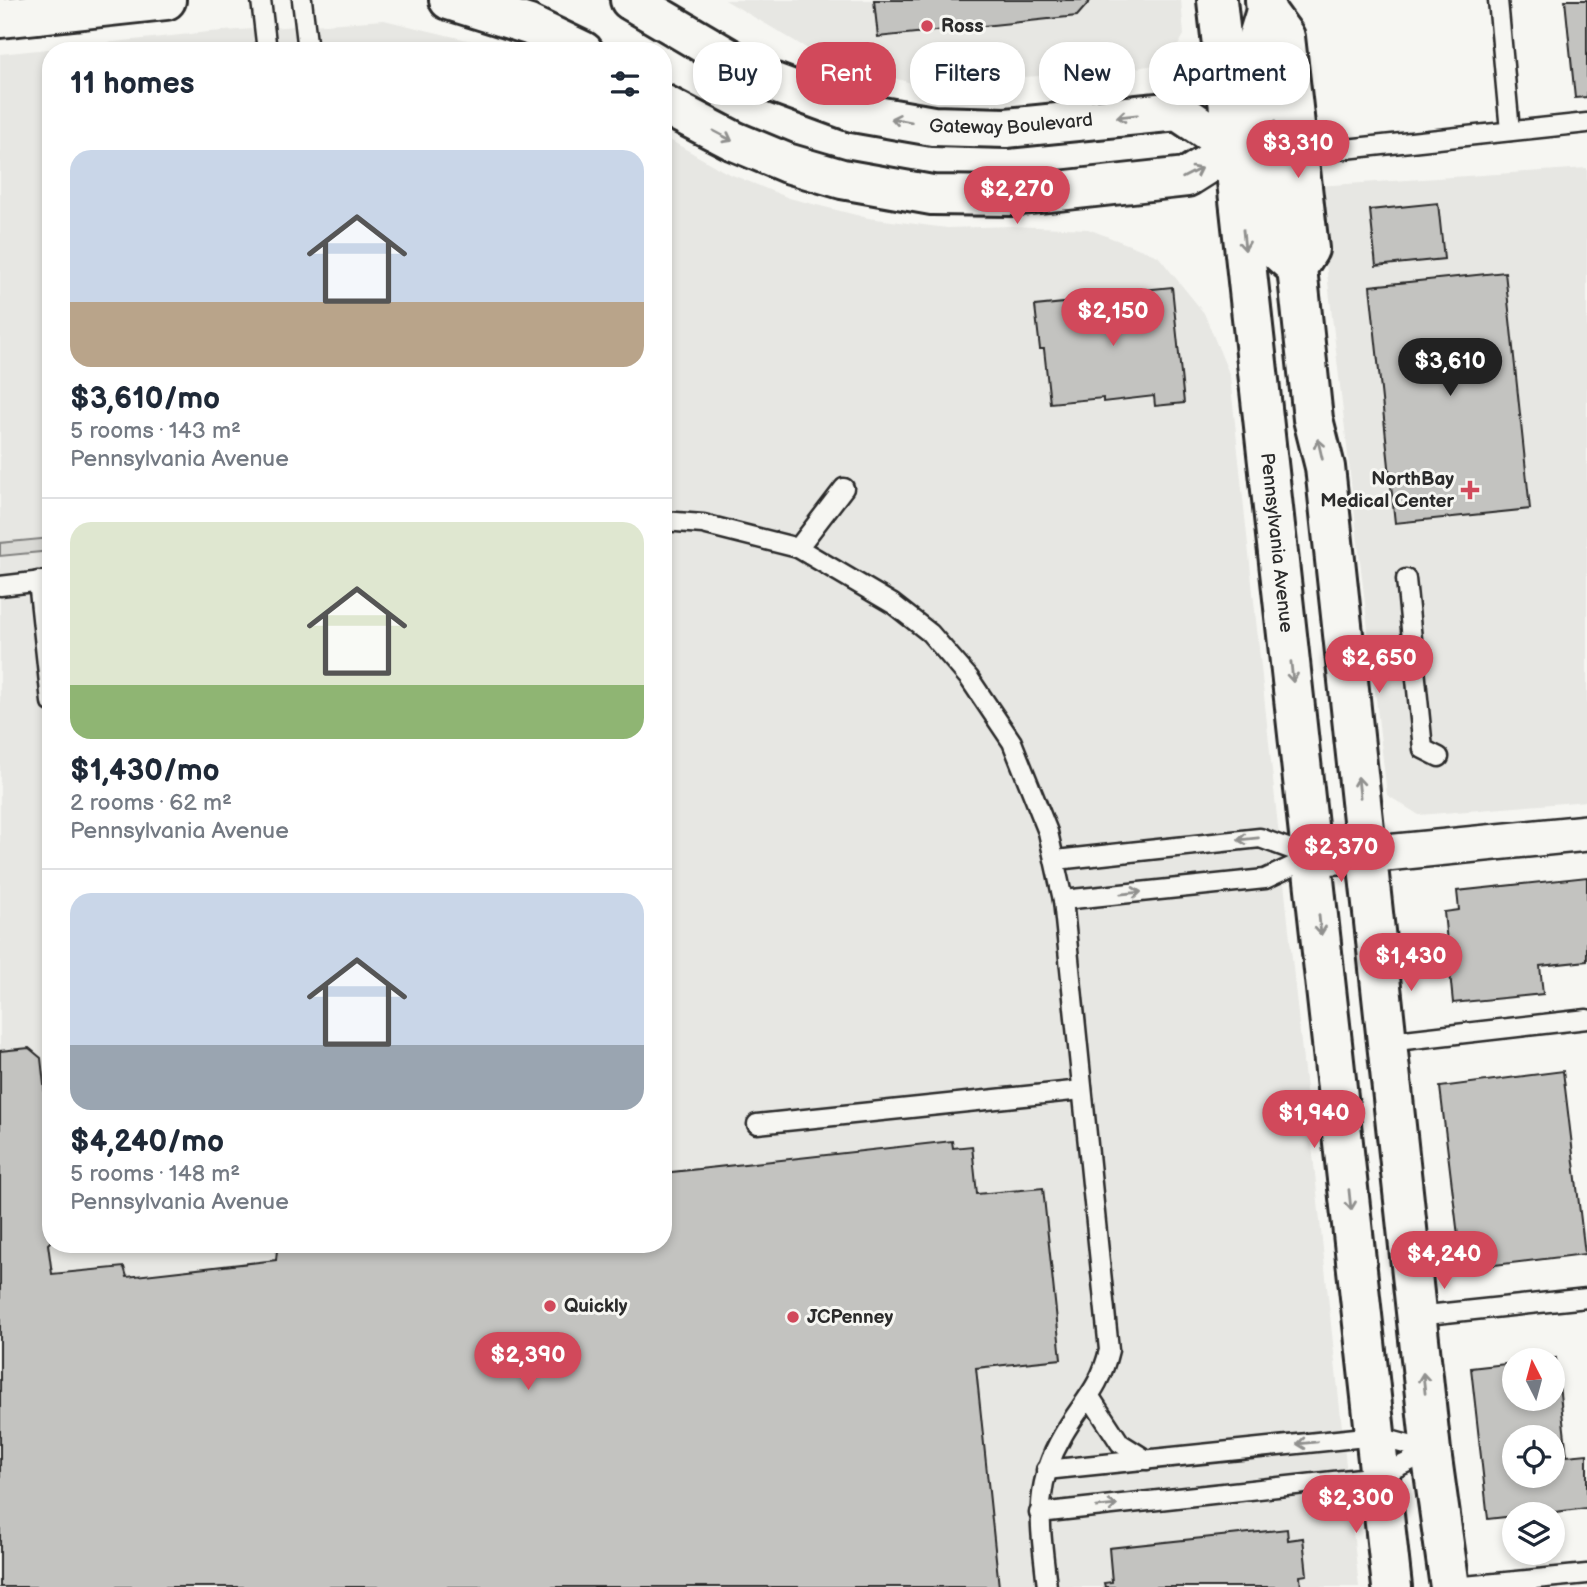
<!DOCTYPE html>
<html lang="en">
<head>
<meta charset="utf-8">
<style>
  body { margin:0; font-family:"Balsamiq Sans",sans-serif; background:#f2f2f3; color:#1f2937; height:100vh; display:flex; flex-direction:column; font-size:26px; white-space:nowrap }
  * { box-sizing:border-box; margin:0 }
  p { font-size:23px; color:#747a83 }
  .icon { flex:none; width:38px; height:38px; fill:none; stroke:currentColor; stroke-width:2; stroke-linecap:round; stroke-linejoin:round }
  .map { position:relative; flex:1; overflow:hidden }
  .panel { position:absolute; left:42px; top:42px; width:630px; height:1211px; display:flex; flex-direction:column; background:#fff; border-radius:28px; box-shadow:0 4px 10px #0003 }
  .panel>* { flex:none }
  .hud { position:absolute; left:693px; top:42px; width:665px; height:63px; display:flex; gap:14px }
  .needle { width:46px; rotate:354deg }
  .controls { position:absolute; left:1502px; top:1348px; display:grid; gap:14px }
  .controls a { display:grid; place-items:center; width:63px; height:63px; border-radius:50%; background:#fff; box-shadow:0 4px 10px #0003; font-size:35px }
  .price { position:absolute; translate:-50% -60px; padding:0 16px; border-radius:24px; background:#d1495b; color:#fff; font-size:23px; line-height:46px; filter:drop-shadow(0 2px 4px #0008) }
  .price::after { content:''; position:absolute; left:50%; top:42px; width:21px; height:16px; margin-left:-10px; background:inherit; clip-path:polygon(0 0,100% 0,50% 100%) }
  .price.current { background:#222; color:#fff }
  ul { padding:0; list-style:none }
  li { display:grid; align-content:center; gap:14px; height:371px; padding:0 28px }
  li+li { border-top:2px solid #e0e1e3 }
  li span { display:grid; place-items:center; height:217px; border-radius:21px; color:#555 }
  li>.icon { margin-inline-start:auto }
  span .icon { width:126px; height:126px; fill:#fffc; stroke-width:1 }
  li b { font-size:30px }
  h2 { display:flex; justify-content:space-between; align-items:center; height:84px; padding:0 28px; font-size:30px }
  .chip { padding:0 24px; border-radius:28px; background:#fff; box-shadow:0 4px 10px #0003; font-size:24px; line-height:63px }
  .chip.current { background:#d1495b; color:#fff }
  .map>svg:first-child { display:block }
  .built { fill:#e7e7e3 }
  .green { fill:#d9d9d5; stroke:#828280; stroke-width:2 }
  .building { fill:#c3c3c0; stroke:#2b2b2b; stroke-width:2; fill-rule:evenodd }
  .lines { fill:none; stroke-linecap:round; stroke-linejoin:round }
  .lane-casing { stroke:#2b2b2b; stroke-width:23 }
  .street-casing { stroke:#2b2b2b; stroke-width:40 }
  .secondary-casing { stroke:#2b2b2b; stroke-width:44 }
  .lane { stroke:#f6f6f2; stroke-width:18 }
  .street { stroke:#f6f6f2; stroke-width:35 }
  .secondary { stroke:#f6f6f2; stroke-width:38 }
  .oneway { stroke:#90908e }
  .poi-dot { fill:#d1495b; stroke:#f6f6f2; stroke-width:2.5 }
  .labels { text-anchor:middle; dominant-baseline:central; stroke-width:6; stroke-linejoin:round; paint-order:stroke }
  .poi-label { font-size:19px; font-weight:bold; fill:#2b2b2b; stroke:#f6f6f2; text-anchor:start }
  .street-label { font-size:19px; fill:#2b2b2b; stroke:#f6f6f2 }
</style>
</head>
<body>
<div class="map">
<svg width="1587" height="1587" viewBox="0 0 1587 1587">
  <rect width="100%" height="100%" fill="#f6f6f2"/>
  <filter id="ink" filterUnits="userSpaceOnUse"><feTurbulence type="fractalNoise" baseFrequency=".0143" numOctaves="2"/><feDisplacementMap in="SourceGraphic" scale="14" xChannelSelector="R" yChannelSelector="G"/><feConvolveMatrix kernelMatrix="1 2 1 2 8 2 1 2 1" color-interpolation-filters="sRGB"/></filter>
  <g filter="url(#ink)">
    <g class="built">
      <path d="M725 0H1181L1184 35 1169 62 1117 72 911 83 820 56Z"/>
      <path d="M384 20 488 45 501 51H51V1244H663V136L725 172 789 198 868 218 947 228 1012 226 1088 229 1158 256 1204 313 1230 376 1359 1587H0V54L209 32Z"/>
      <path d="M1587 168V801L1419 815 1387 795 1317 186Z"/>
    </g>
    <path class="green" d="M51 538V551L0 556V543Z"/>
    <g class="building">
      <path d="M874 0H1091L1077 16 878 37Z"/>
      <path d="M1565 0H1587V97L1575 98Z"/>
      <path d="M1438 203 1444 259 1376 266 1370 210Z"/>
      <path d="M1505 272 1530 509 1395 523 1370 286Z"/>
      <path d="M1172 287 1184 403 1155 406 1154 396 1103 402V398L1050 403 1044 349H1040L1035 306 1103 299V294Z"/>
      <path d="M1587 877V961L1540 966 1543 994 1453 1003 1444 912 1459 910 1457 891Z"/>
      <path d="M29 1048 41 1058 51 1148V1241L48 1244 52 1274 124 1267 127 1277 276 1260 277 1250 329 1244H663V1173L952 1141 953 1148 972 1146 977 1194 1043 1188 1061 1359 976 1368 999 1587H0V1051Z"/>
      <path d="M1563 1071 1585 1254 1462 1269 1440 1087Z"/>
      <path d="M1556 1358 1567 1456 1587 1454V1508L1539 1514H1514V1516L1488 1519 1471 1368 1514 1363V1398H1552V1360H1542ZM1514 1437H1552V1475H1514Z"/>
      <path d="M1287 1529 1288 1540 1303 1538 1307 1575 1300 1576 1301 1587H1105L1104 1583 1112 1582 1109 1548Z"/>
    </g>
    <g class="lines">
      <g class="lane-casing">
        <g id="lane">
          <path d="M261 0 267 51"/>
          <path d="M302 0 308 51"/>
          <path d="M1498 0 1510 131"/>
          <path d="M1299 154 1587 123"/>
          <path d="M663 521 703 524 798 548 893 604 930 633 969 678 1012 742 1048 832 1063 900 1109 1350C1100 1389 1082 1402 1063 1435 1031 1490 1041 1527 1047 1587"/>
          <path d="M798 548 844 488"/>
          <path d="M1406 579 1423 749 1439 757"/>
          <path d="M38 581 51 702"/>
          <path d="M0 586 51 580"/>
          <path d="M1056 860 1260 838 1312 857"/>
          <path d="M1063 900 1265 879 1312 857"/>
          <path d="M1387 1042 1587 1019"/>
          <path d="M757 1124 1082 1090"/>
          <path d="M1417 1316 1587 1298"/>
          <path d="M1090 1397 1120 1443 1147 1460"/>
          <path d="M1046 1470 1375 1436 1431 1451"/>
          <path d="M1039 1513 1379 1476 1431 1451"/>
          <path d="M1454 1587 1587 1574"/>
        </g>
      </g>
      <g class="street-casing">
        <path id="street" d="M1312 857 1366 855 1587 833"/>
      </g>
      <g class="secondary-casing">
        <g id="secondary">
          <path d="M449 0 529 25 583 51"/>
          <path id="s1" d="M630 0 766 80 853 112 933 126 1006 128 1178 111 1233 148 1267 179 1279 252 1297 268"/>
          <path id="s2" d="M1217 0 1392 1587"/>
          <path d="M1265 0 1266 11 1285 37 1309 249 1297 268 1313 419 1325 467 1431 1451 1450 1587"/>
          <path d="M0 18 166 0"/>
          <path d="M663 104 734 141 787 163 842 179 932 195 1012 196 1187 177 1233 148 1262 105 1257 40 1266 11"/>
        </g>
      </g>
      <use href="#lane" class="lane"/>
      <use href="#street" class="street"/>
      <use href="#secondary" class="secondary"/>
    </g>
    <defs><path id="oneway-shaft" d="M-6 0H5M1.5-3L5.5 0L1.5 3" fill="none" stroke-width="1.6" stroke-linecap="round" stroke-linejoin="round" transform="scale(1.75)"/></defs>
    <g class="oneway">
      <use href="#oneway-shaft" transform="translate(1127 116) rotate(174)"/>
      <use href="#oneway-shaft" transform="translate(901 120) rotate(-170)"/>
      <use href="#oneway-shaft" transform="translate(723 136) rotate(28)"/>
      <use href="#oneway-shaft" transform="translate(1192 173) rotate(-27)"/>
      <use href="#oneway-shaft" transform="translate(1244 240) rotate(84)"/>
      <use href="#oneway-shaft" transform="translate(1320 449) rotate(-103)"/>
      <use href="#oneway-shaft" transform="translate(1292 672) rotate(84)"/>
      <use href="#oneway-shaft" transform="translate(1359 787) rotate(-96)"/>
      <use href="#oneway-shaft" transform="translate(1248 839) rotate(174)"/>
      <use href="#oneway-shaft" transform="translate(1131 893) rotate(-6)"/>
      <use href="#oneway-shaft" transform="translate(1320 925) rotate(84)"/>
      <use href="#oneway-shaft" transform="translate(1350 1200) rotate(84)"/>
      <use href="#oneway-shaft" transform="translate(1424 1383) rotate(-96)"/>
      <use href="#oneway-shaft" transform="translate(1307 1443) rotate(174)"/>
      <use href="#oneway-shaft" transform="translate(1107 1506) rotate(-6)"/>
    </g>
  </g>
  <g class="poi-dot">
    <circle cx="927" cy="26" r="7"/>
    <path d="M1466.5 479.5h7v7h7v7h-7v7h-7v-7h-7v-7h7z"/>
    <circle cx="550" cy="1306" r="7"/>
    <circle cx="793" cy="1317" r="7"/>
  </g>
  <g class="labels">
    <g class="poi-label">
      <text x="941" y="26">Ross</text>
      <text x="1454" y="479" text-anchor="end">NorthBay<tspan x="1454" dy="22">Medical Center</tspan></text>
      <text x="564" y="1306">Quickly</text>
      <text x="807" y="1317">JCPenney</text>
    </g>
    <g class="street-label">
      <text stroke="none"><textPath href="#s1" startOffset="410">Gateway Boulevard</textPath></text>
      <text stroke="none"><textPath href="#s2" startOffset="546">Pennsylvania Avenue</textPath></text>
    </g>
  </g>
</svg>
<div class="controls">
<a><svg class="needle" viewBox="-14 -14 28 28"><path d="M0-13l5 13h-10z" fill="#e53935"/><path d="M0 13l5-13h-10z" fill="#747a83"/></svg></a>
<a><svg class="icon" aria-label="locate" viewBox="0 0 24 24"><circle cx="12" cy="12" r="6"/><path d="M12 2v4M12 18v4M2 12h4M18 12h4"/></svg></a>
<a><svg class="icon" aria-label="layers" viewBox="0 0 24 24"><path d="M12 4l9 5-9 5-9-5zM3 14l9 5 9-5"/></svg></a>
</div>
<b class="price" style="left:1298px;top:180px">$3,310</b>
<b class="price" style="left:1017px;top:226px">$2,270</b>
<b class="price" style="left:1113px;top:348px">$2,150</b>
<b class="price current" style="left:1450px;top:398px">$3,610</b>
<b class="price" style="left:1379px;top:695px">$2,650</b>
<b class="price" style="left:1341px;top:884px">$2,370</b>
<b class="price" style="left:1411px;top:993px">$1,430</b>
<b class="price" style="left:1314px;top:1150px">$1,940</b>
<b class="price" style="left:1444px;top:1291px">$4,240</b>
<b class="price" style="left:528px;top:1392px">$2,390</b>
<b class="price" style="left:1356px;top:1535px">$2,300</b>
<div class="hud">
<a class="chip">Buy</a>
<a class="chip current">Rent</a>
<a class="chip">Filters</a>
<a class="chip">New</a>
<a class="chip">Apartment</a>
</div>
<section class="panel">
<h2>11 homes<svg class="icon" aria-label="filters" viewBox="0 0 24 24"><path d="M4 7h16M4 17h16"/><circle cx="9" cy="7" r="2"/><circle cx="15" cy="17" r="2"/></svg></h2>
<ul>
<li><span style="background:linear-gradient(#c9d6e8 70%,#b9a48a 0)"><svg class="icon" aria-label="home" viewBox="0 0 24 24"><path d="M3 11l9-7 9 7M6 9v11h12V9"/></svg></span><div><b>$3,610/mo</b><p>5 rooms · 143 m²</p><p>Pennsylvania Avenue</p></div></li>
<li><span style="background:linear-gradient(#dfe7d0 75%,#8fb573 0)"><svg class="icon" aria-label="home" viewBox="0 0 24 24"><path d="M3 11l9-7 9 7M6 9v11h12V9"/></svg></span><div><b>$1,430/mo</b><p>2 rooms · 62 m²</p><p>Pennsylvania Avenue</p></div></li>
<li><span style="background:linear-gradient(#c9d6e8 70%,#9aa5b1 0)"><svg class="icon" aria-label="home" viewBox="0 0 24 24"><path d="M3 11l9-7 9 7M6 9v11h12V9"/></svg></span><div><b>$4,240/mo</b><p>5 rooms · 148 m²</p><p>Pennsylvania Avenue</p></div></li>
</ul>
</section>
</div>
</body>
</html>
